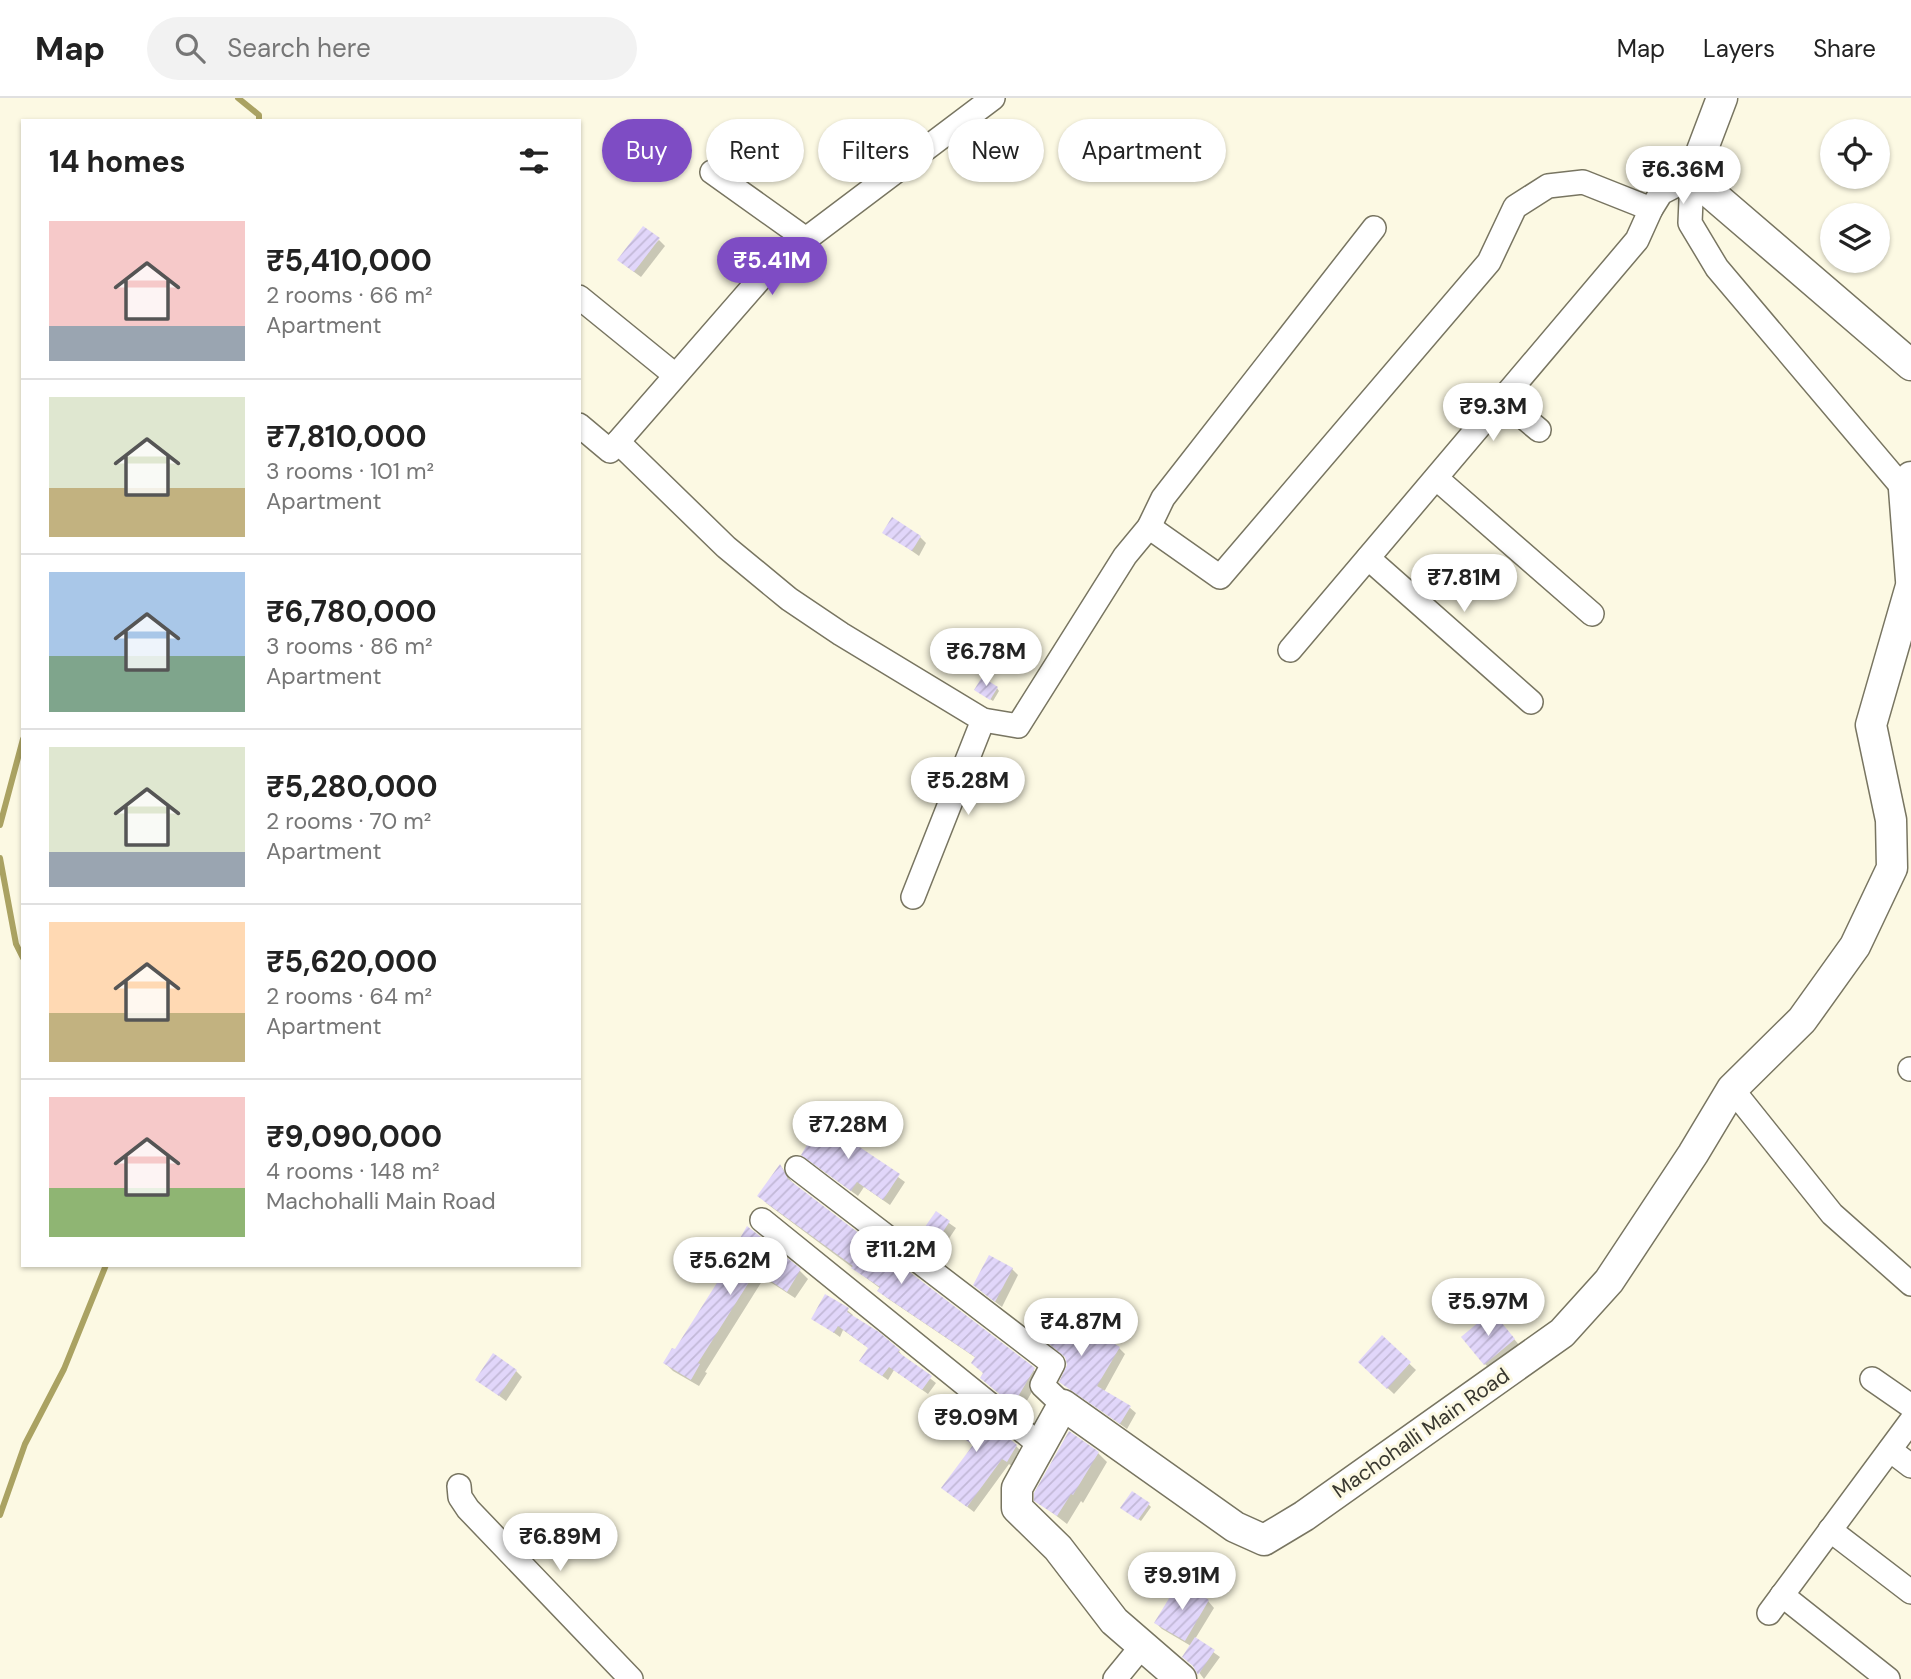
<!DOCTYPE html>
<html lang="en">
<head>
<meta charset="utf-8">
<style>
  body { margin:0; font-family:"DM Sans",sans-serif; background:#f2f2f2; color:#222; height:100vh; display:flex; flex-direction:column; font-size:26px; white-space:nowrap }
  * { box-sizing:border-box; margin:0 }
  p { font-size:23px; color:#767676 }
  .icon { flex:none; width:38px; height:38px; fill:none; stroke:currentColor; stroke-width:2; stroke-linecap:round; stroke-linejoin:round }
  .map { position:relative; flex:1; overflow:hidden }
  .side { position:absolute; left:21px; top:21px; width:560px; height:1148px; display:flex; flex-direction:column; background:#fff; border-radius:0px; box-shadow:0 2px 5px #0004 }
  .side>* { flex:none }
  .guide { position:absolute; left:602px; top:21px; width:665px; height:63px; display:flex; gap:14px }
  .tools { position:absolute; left:1820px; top:21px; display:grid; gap:14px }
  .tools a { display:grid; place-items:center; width:70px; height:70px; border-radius:50%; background:#fff; box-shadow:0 2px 5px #0004; font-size:35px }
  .price { position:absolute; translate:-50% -60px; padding:0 16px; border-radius:24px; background:#fff; color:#222; font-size:23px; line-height:46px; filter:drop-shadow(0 2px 4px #0008) }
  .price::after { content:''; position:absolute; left:50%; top:42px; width:21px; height:16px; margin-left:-10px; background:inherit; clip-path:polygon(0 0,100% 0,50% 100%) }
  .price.selected { background:#7e4cc4; color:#fff }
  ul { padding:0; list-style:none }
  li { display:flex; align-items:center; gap:21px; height:175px; padding:0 28px }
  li+li { border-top:2px solid #e0e0e0 }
  li span { display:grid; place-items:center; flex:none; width:196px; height:140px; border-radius:0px; color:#555 }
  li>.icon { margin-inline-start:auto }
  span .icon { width:84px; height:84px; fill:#fffc; stroke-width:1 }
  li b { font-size:30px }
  h2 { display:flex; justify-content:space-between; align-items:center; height:84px; padding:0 28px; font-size:30px }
  .tag { padding:0 24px; border-radius:32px; background:#fff; box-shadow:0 2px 5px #0004; font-size:24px; line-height:63px }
  .tag.selected { background:#7e4cc4; color:#fff }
  header { display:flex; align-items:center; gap:42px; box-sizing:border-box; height:98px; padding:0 35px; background:#fff; border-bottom:2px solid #e0e0e0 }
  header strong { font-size:33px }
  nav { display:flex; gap:38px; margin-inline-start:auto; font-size:24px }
  .search { width:490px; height:63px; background:#f2f2f2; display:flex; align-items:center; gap:18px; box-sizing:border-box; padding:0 24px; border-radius:38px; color:#767676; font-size:26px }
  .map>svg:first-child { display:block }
  .shadow { fill:#0003 }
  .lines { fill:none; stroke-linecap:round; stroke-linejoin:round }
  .stream { stroke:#aaa262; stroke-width:6 }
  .building { fill:url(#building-hatch) }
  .minor-casing { stroke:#787561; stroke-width:26 }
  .tertiary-casing { stroke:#787561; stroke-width:33 }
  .minor { stroke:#fff; stroke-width:23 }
  .tertiary { stroke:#fff; stroke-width:30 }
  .labels { text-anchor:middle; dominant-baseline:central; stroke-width:6; stroke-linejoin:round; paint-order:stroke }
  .street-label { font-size:21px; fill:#393830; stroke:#fcf9e3 }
</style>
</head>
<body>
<header>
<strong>Map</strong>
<div class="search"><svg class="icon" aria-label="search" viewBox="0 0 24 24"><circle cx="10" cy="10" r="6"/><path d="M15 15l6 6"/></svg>Search here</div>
<nav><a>Map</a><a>Layers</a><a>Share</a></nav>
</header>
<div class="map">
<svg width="1911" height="1581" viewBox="0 0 1911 1581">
  <defs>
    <pattern id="building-hatch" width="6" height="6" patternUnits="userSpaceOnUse" patternTransform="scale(1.75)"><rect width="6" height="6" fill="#e1d6fa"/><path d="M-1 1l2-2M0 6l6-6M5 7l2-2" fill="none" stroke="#c2b8d7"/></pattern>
  </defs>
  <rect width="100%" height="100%" fill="#fcf9e3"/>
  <g class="shadow">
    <path d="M659 142 665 148 641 179 626 168Z"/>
    <path d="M885 434 920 439 926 445 919 458Z"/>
    <path d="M997 590 999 593 993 603 979 594Z"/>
    <path d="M840 1028 846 1034 843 1040 905 1084 890 1107 864 1089 858 1098 810 1063Z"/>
    <path d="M781 1068 794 1087 1041 1278 1021 1313 989 1287 976 1260 887 1200 879 1193 881 1191 766 1105Z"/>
    <path d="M936 1116 956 1130 940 1154 921 1139Z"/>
    <path d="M736 1158 800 1173 808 1181 795 1200 764 1180 705 1274 707 1275 699 1288 673 1273 665 1265 675 1253Z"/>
    <path d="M1012 1171 1018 1177 1002 1209 982 1194Z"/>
    <path d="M847 1212 853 1217 852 1219 899 1253 903 1259 936 1285 928 1296 894 1272 888 1282 861 1263 870 1251 843 1232 840 1239 813 1220Z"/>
    <path d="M1070 1214 1076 1220 1074 1224 1119 1250 1125 1256 1104 1294 1129 1309 1136 1315 1127 1331 1061 1284 1069 1267 1067 1260 1039 1238Z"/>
    <path d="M1498 1222 1520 1248 1491 1272 1485 1266Z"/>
    <path d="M1382 1240 1416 1272 1394 1296 1360 1264Z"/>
    <path d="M516 1273 522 1279 506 1303 477 1281Z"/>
    <path d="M949 1328 1016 1348 1022 1354 1013 1369 1009 1366 974 1414 943 1390 974 1348Z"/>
    <path d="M1098 1355 1107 1364 1083 1405 1081 1403 1067 1426 1036 1402Z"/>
    <path d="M1148 1406 1151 1409 1141 1423 1125 1412Z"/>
    <path d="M1208 1503 1214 1510 1195 1541 1220 1559 1204 1581 1195 1569 1191 1548 1162 1531 1156 1525Z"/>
  </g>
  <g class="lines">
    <g class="stream">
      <path d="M238 0 259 17V23"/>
      <path d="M0 727 23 641"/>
      <path d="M0 760 16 846 23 860"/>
      <path d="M0 1417 25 1346 64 1271 106 1167"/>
    </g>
  </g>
  <g class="building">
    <path d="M643 128 660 140 634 174 617 162Z"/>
    <path d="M892 419 921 438 912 453 882 435Z"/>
    <path d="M982 579 998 589 990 602 974 592Z"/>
    <path d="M825 1017 841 1027 837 1034 900 1076 883 1102 857 1084 851 1093 801 1057Z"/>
    <path d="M780 1066 788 1081 1035 1270 1013 1307 980 1280 983 1275 971 1265 975 1259 877 1193 880 1189 851 1170 853 1168 849 1165 757 1098Z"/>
    <path d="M936 1113 950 1123 933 1149 918 1139Z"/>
    <path d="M747 1128 801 1171 787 1194 756 1173 698 1265 700 1266 691 1282 663 1265 672 1250 675 1251 734 1158 731 1156Z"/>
    <path d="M989 1157 1013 1170 995 1204 973 1187Z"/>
    <path d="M825 1196 849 1210 847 1214 879 1234 900 1252 898 1254 932 1278 922 1292 889 1269 882 1278 859 1263 868 1250 838 1228 834 1235 811 1221Z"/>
    <path d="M1050 1200 1071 1212 1067 1218 1120 1249 1097 1288 1131 1308 1120 1326 1059 1284 1067 1267 1065 1259 1031 1231Z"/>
    <path d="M1492 1213 1515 1241 1484 1267 1461 1239Z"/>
    <path d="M1382 1237 1411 1264 1387 1291 1358 1264Z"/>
    <path d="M493 1255 517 1272 499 1298 475 1282Z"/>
    <path d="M964 1303 1017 1347 1007 1364 1002 1361 967 1409 941 1390 973 1347 946 1328Z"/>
    <path d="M1069 1333 1099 1354 1073 1397 1071 1396 1057 1418 1034 1403V1395Z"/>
    <path d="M1132 1393 1150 1405 1138 1422 1120 1410Z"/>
    <path d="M1179 1484 1209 1502 1185 1543 1154 1525Z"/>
    <path d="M1195 1539 1215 1552 1198 1577 1193 1568 1182 1559Z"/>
  </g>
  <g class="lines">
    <g class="minor-casing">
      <g id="minor">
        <path d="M712 74 806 141"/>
        <path d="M1692 79 1690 125 1717 170 1904 391 1911 395"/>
        <path d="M579 199 675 277"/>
        <path d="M1502 301 1539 332"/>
        <path d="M579 327 610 353 773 166 993 0"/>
        <path d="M618 344 726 449 789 501 841 536 983 622 1018 628 1125 458 1149 429 1163 400 1374 130"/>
        <path d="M1436 380 1592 516"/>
        <path d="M1149 429 1220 479 1489 164 1515 109 1548 88 1583 84 1651 111"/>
        <path d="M1368 460 1531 604"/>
        <path d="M1290 552 1637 142 1651 111 1661 95 1692 79"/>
        <path d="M913 799 983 622"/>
        <path d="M1910 971H1911"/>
        <path d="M1732 991 1832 1116 1911 1186"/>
        <path d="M797 1070 1053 1266 1042 1287 1063 1307"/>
        <path d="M762 1122 1040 1347"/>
        <path d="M1872 1281 1911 1308"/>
        <path d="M1890 1352 1911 1368"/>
        <path d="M459 1388 460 1399 468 1411 631 1581"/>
        <path d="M1830 1432 1911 1494"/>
        <path d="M1782 1497 1888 1581"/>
        <path d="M1769 1515 1911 1323"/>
        <path d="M1115 1581 1142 1548"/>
      </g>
    </g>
    <g class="tertiary-casing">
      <g id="tertiary">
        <path d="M1722 0 1692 79 1911 267"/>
        <path d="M1911 379 1904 391 1911 482"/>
        <path d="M1181 1581 1114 1523 1058 1450 1017 1410V1390L1063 1307 1235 1429 1264 1442 1304 1418 1562 1235 1609 1183 1693 1056 1732 991 1802 922 1855 848 1892 770 1891 722 1871 627 1911 488"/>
      </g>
    </g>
    <use href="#minor" class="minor"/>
    <use href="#tertiary" class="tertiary"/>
  </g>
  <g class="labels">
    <g class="street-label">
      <text transform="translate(1421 1335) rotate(-35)">Machohalli Main Road</text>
    </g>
  </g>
</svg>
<div class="tools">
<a><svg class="icon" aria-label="locate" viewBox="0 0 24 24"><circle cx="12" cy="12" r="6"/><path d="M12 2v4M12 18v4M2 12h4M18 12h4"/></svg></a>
<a><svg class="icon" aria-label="layers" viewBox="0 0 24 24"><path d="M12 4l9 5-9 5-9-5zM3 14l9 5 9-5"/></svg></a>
</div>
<b class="price" style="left:1683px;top:108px">₹6.36M</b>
<b class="price selected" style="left:772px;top:199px">₹5.41M</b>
<b class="price" style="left:1493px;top:345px">₹9.3M</b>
<b class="price" style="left:1464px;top:516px">₹7.81M</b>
<b class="price" style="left:986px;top:590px">₹6.78M</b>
<b class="price" style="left:968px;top:719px">₹5.28M</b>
<b class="price" style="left:848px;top:1063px">₹7.28M</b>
<b class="price" style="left:901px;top:1188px">₹11.2M</b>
<b class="price" style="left:730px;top:1199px">₹5.62M</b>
<b class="price" style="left:1488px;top:1240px">₹5.97M</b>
<b class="price" style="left:1081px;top:1260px">₹4.87M</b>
<b class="price" style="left:976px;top:1356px">₹9.09M</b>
<b class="price" style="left:560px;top:1475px">₹6.89M</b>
<b class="price" style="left:1182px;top:1514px">₹9.91M</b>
<div class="guide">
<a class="tag selected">Buy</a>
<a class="tag">Rent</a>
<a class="tag">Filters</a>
<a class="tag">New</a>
<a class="tag">Apartment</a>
</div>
<section class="side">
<h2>14 homes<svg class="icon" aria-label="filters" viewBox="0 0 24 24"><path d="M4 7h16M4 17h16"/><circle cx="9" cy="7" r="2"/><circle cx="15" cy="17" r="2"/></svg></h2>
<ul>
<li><span style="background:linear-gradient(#f6c9c9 75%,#9aa5b1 0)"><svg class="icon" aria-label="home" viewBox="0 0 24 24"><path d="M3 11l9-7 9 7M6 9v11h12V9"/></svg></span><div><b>₹5,410,000</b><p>2 rooms · 66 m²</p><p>Apartment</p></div></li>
<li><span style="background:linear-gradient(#dfe7d0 65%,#c2b280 0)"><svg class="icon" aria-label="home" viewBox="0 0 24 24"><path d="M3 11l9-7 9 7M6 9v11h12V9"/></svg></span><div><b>₹7,810,000</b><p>3 rooms · 101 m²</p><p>Apartment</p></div></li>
<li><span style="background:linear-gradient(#a9c7e8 60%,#7fa58c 0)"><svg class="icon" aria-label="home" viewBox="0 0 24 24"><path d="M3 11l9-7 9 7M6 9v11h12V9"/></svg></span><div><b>₹6,780,000</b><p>3 rooms · 86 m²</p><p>Apartment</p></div></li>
<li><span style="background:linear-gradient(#dfe7d0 75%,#9aa5b1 0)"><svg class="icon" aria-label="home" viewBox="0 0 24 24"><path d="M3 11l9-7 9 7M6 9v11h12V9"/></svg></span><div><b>₹5,280,000</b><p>2 rooms · 70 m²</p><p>Apartment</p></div></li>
<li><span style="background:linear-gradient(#ffd9b3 65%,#c2b280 0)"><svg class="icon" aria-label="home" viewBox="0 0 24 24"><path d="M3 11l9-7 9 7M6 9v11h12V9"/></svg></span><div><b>₹5,620,000</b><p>2 rooms · 64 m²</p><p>Apartment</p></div></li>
<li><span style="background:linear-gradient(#f6c9c9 65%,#8fb573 0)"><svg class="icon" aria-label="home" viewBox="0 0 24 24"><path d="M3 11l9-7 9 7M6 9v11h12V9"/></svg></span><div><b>₹9,090,000</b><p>4 rooms · 148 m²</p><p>Machohalli Main Road</p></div></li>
</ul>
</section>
</div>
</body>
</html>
